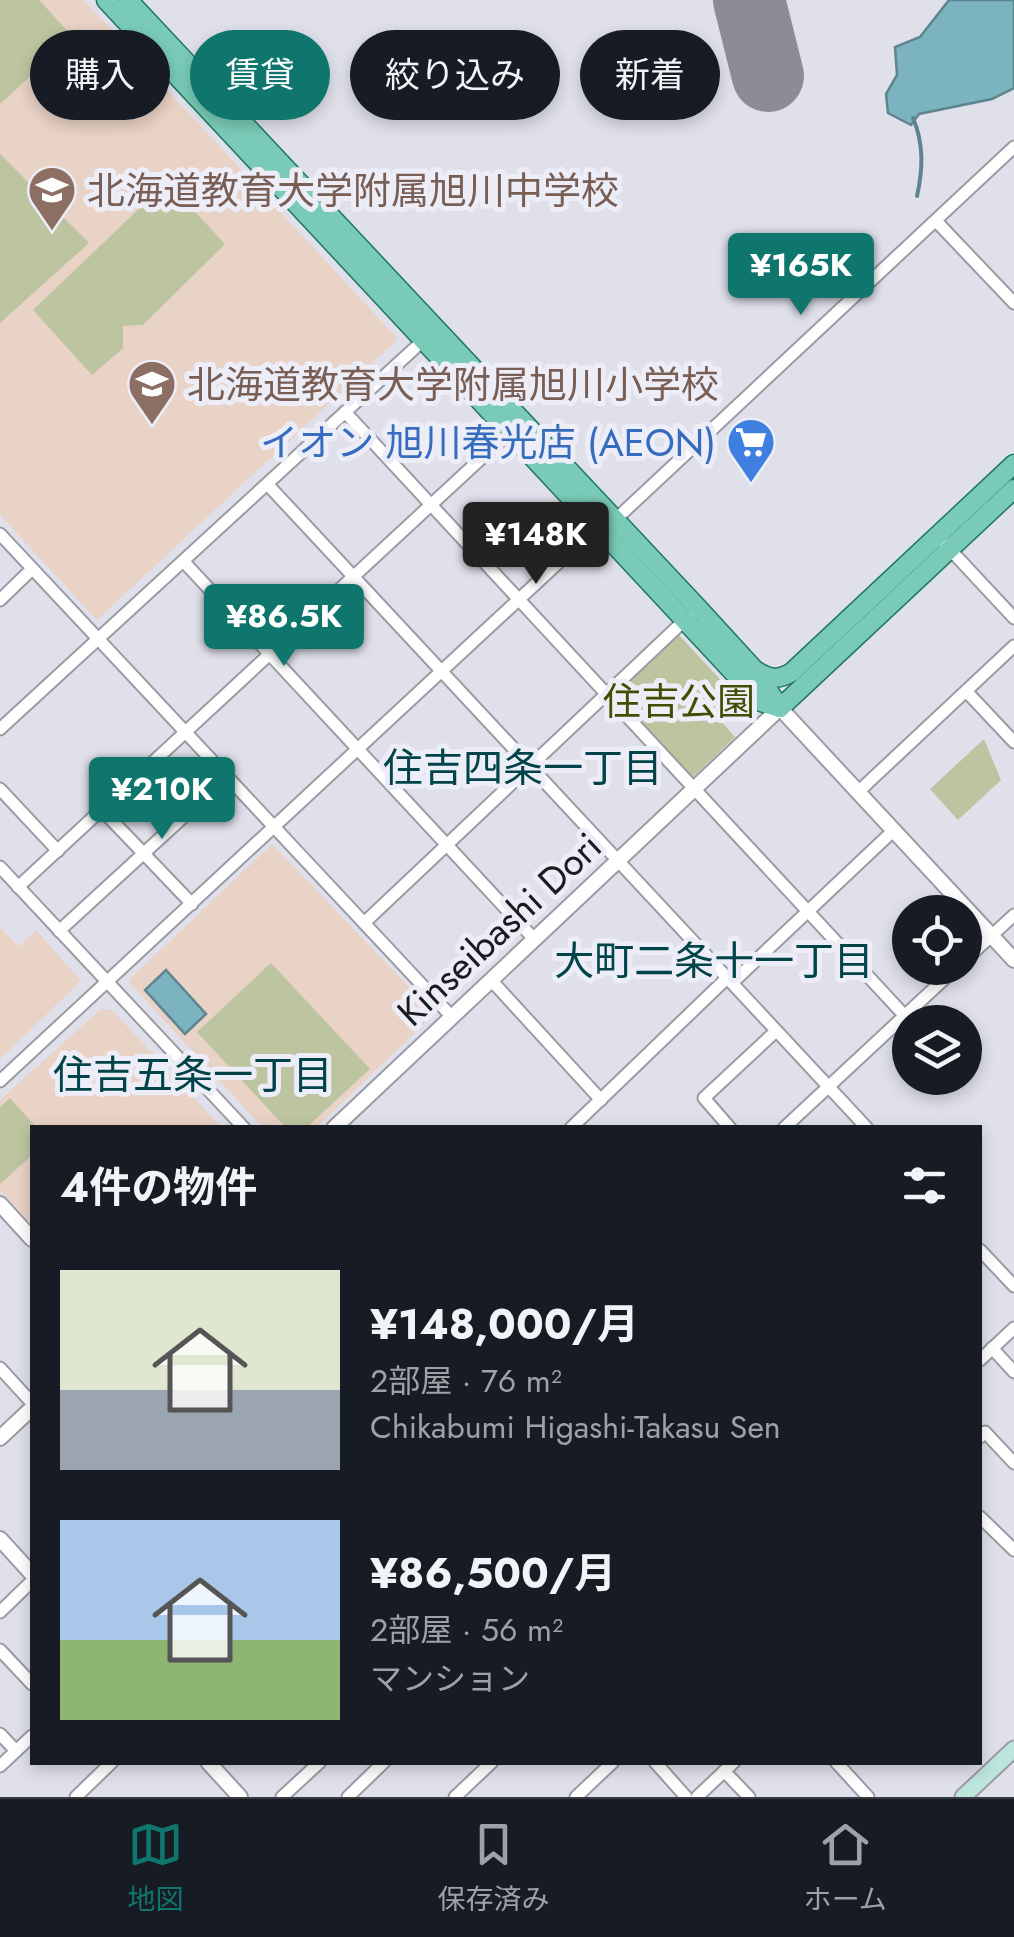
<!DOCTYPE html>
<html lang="ja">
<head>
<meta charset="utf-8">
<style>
  body { margin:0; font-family:Jost,"Noto Sans JP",sans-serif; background:#20242c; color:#f1f3f6; height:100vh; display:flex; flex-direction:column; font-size:38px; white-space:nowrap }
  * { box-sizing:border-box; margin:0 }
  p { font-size:32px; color:#9ea1a6 }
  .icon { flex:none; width:55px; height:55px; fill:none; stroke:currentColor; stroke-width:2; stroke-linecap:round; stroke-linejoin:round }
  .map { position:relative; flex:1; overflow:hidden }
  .sheet { position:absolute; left:30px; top:1125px; width:952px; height:640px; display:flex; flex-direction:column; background:#171b24; border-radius:0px; box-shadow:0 5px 15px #0003 }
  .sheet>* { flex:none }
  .guide { position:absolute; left:30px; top:30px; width:955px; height:90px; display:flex; gap:20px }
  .buttons { position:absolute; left:892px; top:895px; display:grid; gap:20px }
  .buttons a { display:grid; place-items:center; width:90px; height:90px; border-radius:50%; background:#171b24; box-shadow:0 5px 15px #0003; font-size:50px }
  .price { position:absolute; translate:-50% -85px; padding:0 22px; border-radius:10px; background:#0f766e; color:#fff; font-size:32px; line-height:65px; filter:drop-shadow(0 2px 5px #0008) }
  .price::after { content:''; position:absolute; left:50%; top:60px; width:30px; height:22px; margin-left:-15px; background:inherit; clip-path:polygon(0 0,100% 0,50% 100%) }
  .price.active { background:#222; color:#fff }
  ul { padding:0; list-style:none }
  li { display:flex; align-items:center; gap:30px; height:250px; padding:0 30px }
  li span { display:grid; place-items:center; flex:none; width:280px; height:200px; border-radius:0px; color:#555 }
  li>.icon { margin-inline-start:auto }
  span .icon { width:120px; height:120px; fill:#fffc; stroke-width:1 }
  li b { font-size:42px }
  h2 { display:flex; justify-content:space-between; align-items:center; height:120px; padding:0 30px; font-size:42px }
  .tag { padding:0 35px; border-radius:45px; background:#171b24; box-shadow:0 5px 15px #0003; font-size:35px; line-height:90px }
  .tag.active { background:#0f766e; color:#fff }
  .menu { display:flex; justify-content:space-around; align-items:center; height:140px; border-top:2px solid #363941; background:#171b24; font-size:28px; color:#9ea1a6 }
  .menu a { display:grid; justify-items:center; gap:5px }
  .menu .active { color:#0f766e }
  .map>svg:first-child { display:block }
  .education { fill:#e9d2c6 }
  .green { fill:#bdc5a0 }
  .water { fill:#7bb3bf; stroke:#5e858f; stroke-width:2.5 }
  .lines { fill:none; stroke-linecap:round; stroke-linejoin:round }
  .stream { stroke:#5e858f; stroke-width:4 }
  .runway { stroke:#8c8c94; stroke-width:72 }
  .minor-casing { stroke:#9b9ba5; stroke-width:15 }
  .tertiary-casing { stroke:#9b9ba5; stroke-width:18 }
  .secondary-casing { stroke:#9b9ba5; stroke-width:19 }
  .primary-casing { stroke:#1e7763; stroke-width:21 }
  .minor { stroke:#fff; stroke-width:11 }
  .tertiary { stroke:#fff; stroke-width:14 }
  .secondary { stroke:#bce5db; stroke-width:15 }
  .primary { stroke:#79cbb7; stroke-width:18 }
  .labels { text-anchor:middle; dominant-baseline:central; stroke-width:10; stroke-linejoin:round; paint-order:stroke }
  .education-label { font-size:38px; fill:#785e54; stroke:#ededf8; text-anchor:start }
  .shop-label { font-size:38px; fill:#366cbe; stroke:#ededf8; text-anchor:end }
  .park-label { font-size:38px; fill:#434c01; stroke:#ededf8 }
  .street-label { font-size:38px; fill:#1b1b1f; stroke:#ededf8 }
  .neighbourhood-label { font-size:40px; fill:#004449; stroke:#ededf8 }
</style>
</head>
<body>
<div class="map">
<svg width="1014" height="1797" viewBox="0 0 1014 1797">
  <rect width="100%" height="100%" fill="#e0e0eb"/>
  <g class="education">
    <path d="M0 0H84L398 339 97 620 0 515Z"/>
    <path d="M272 844 431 1010 432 1016 317 1127H262L128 981Z"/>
    <path d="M0 927 19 947 36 930 81 981 0 1059Z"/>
    <path d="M101 1009 112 1010 221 1127 32 1128V1225L0 1190V1100Z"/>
  </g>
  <g class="green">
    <path d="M0 0H39L73 37 0 104Z"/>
    <path d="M0 154 89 243 0 323Z"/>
    <path d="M167 182 225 244 143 325 123 326V348L92 375 33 310Z"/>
    <path d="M679 635 741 702 721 721 735 737 692 778 615 695Z"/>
    <path d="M984 739 1001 780 958 820 930 789Z"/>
    <path d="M271 963 370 1069 307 1127H285L197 1032Z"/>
    <path d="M10 1098 36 1127 32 1155 0 1184V1107Z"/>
  </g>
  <g class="water">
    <path d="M949 0H1014V88L992 99 919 114 911 125 888 113 886 94 897 75 895 47 920 37Z"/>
    <path d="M166 970 206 1014 185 1034 145 990Z"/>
  </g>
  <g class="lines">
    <path class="stream" d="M913 118C924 144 923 169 917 196"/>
    <path class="runway" d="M749 0 768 76"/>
    <g class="minor-casing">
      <g id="minor">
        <path d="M936 221 1014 303"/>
        <path d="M345 412 904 1015"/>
        <path d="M269 486 867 1128"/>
        <path d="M0 534 452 1017"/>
        <path d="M945 544 1014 618"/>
        <path d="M185 563 535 940"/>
        <path d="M0 600 32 569"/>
        <path d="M966 691 1014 742"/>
        <path d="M0 729 428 336"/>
        <path d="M0 789 58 851"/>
        <path d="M858 792 1014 646"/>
        <path d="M102 810 192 904"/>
        <path d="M0 867 244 1128"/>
        <path d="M18 887 514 428"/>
        <path d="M364 923 688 617"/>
        <path d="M59 931 227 777"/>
        <path d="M965 960 1014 915"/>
        <path d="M491 980 601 1100"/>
        <path d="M733 982 894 830"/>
        <path d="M0 1081 586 537 615 520 1014 147"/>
        <path d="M571 1128 728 977"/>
        <path d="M730 1128 704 1098 776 1031"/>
        <path d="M784 1128 956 968"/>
        <path d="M980 1250 1014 1286"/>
        <path d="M992 1348 1014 1372"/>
        <path d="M980 1360 1014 1328"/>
        <path d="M0 1368 32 1403"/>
        <path d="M980 1437 985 1432 1014 1463"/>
        <path d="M980 1517 1014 1550"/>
        <path d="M0 1612 32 1581"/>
        <path d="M0 1650 32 1684"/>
        <path d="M0 1734 16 1751"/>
        <path d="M655 1762 686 1797"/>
        <path d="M836 1762 868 1797"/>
        <path d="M0 1766 32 1736"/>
        <path d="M724 1771 749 1797"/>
        <path d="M76 1797 112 1762"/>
        <path d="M282 1797 320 1762"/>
        <path d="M348 1797 384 1762"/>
        <path d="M455 1797 492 1762"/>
        <path d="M576 1797 613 1762"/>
        <path d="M697 1797 734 1762"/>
      </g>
    </g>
    <g class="tertiary-casing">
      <g id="tertiary">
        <path d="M334 1128 780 708 1014 960"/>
        <path d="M0 1204 32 1239"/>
        <path d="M0 1438 32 1408"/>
        <path d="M0 1539 32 1574"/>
        <path d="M208 1762 240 1797"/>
      </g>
    </g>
    <g class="secondary-casing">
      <path id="secondary" d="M963 1797 1014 1749"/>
    </g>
    <g class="primary-casing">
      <g id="primary">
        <path d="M106 0 761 702 780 708"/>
        <path d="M128 0 698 608 754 669 780 708"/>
        <path d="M755 670C769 679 777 681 792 672L1014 464"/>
        <path d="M780 708 1014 489"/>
      </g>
    </g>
    <use href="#minor" class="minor"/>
    <use href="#tertiary" class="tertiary"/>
    <use href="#secondary" class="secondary"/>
    <use href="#primary" class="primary"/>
  </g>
  <defs>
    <g id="school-pin" transform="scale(2.5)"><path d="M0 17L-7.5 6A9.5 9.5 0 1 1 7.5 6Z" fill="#8d6e63" stroke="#ededf8"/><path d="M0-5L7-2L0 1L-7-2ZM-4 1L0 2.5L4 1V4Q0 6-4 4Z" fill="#fff"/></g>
    <g id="supermarket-pin" transform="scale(2.5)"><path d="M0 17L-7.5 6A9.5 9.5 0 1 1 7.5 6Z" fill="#3f7fe0" stroke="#ededf8"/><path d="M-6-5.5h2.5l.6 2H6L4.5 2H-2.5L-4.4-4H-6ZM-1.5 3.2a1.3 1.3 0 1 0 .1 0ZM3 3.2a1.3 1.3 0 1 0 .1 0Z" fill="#fff"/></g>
  </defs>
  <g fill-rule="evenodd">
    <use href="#school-pin" x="52" y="190"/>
    <use href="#school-pin" x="152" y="384"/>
    <use href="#supermarket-pin" x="751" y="442"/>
  </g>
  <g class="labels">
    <g class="education-label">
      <text x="87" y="190">北海道教育大学附属旭川中学校</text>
      <text x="187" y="384">北海道教育大学附属旭川小学校</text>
    </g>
    <g class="shop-label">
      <text x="716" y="442">イオン 旭川春光店 (AEON)</text>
    </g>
    <g class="park-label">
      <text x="679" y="701">住吉公園</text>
    </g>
    <g class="street-label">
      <text transform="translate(499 929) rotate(-43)">Kinseibashi Dori</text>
    </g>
    <g class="neighbourhood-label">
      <text x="523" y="768">住吉四条一丁目</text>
      <text x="714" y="961">大町二条十一丁目</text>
      <text x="193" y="1075">住吉五条一丁目</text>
    </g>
  </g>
</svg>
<div class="buttons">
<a><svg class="icon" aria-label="locate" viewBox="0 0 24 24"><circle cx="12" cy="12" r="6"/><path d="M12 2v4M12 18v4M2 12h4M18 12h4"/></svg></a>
<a><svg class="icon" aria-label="layers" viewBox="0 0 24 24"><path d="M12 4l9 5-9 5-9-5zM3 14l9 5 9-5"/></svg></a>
</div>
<b class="price" style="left:801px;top:318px">¥165K</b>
<b class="price active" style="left:536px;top:587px">¥148K</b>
<b class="price" style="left:284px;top:669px">¥86.5K</b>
<b class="price" style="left:162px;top:842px">¥210K</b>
<div class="guide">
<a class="tag">購入</a>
<a class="tag active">賃貸</a>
<a class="tag">絞り込み</a>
<a class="tag">新着</a>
</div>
<section class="sheet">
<h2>4件の物件<svg class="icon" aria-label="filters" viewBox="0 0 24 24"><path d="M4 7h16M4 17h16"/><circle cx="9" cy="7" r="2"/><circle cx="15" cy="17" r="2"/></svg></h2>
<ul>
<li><span style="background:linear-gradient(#dfe7d0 60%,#9aa5b1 0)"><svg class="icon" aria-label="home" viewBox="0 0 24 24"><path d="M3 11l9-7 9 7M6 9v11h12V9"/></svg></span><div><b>¥148,000/月</b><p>2部屋 · 76 m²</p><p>Chikabumi Higashi-Takasu Sen</p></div></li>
<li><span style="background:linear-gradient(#a9c7e8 60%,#8fb573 0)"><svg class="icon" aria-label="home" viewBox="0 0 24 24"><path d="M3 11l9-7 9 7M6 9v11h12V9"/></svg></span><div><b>¥86,500/月</b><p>2部屋 · 56 m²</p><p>マンション</p></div></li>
</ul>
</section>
</div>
<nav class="menu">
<a class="active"><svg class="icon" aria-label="map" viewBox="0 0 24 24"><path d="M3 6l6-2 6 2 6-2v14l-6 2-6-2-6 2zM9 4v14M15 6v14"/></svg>地図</a>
<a><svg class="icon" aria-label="saved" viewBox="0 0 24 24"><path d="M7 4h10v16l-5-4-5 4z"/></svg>保存済み</a>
<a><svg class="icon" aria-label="home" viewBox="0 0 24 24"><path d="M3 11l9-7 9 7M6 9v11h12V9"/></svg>ホーム</a>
</nav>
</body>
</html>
